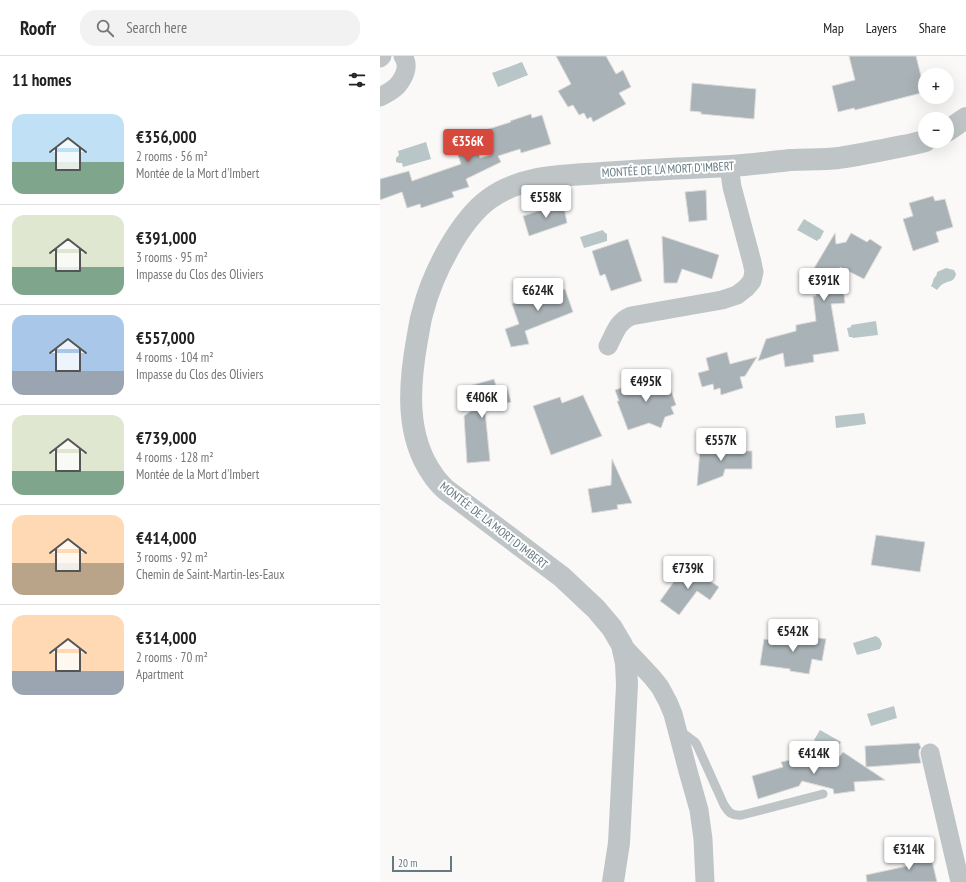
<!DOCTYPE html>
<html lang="en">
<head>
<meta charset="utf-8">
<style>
  body { margin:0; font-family:"PT Sans Narrow",sans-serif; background:#f2f2f2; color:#222; height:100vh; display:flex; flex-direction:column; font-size:15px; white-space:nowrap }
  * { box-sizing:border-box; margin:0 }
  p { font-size:13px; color:#767676 }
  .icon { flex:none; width:22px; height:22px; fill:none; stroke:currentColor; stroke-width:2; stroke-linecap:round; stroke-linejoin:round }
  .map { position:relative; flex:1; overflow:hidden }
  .sheet { display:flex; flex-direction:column; background:#fff; width:380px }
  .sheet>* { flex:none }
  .buttons { position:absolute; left:538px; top:12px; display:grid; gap:8px }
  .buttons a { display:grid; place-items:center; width:36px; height:36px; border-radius:50%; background:#fff; box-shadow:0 4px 16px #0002; font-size:20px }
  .scale { position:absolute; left:12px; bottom:10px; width:60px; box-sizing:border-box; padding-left:4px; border:2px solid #667980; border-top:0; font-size:11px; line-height:14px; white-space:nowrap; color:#667980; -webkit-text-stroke:3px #fff; paint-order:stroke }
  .price { position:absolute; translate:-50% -34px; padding:0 9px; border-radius:4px; background:#fff; color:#222; font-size:13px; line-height:26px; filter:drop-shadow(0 1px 2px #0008) }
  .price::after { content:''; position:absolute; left:50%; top:24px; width:12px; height:9px; margin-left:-6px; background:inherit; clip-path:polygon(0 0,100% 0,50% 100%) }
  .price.selected { background:#d6493c; color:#fff }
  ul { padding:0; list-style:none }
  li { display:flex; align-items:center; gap:12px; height:100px; padding:0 12px }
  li+li { border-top:1px solid #e0e0e0 }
  li span { display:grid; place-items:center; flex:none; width:112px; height:80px; border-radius:12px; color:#555 }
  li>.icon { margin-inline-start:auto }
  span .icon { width:48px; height:48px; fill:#fffc; stroke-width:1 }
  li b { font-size:17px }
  h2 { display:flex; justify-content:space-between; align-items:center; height:48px; padding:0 12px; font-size:17px }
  header { display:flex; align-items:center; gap:24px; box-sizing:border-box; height:56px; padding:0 20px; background:#fff; border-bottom:1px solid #e0e0e0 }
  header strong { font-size:19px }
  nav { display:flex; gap:22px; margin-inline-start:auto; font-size:14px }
  .search { width:280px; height:36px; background:#f2f2f2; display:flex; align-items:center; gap:10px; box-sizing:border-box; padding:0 14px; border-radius:16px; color:#767676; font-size:15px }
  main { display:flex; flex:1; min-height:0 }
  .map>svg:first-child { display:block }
  .water { fill:#b8c6c8 }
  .building { fill:#a9b2b6; stroke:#dcdbda }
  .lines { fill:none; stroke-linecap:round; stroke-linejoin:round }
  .service { stroke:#bfc5c7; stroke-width:9 }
  .minor { stroke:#bfc5c7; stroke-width:19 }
  .tertiary { stroke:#bfc5c7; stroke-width:22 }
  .labels { text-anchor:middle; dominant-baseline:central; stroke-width:4; stroke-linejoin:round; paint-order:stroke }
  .street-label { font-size:12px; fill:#667980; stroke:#fff }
</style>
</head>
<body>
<header>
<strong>Roofr</strong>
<div class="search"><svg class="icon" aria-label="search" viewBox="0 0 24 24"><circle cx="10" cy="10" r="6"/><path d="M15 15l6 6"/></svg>Search here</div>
<nav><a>Map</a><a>Layers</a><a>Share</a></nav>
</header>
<main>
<section class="sheet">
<h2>11 homes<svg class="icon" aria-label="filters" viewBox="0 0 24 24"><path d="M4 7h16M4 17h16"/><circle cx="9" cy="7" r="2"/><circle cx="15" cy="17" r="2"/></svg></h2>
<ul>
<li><span style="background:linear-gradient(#bfe0f5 60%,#7fa58c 0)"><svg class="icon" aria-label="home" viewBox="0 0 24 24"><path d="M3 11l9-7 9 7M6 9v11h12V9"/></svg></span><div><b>€356,000</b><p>2 rooms · 56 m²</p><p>Montée de la Mort d'Imbert</p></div></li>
<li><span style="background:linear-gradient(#dfe7d0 65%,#7fa58c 0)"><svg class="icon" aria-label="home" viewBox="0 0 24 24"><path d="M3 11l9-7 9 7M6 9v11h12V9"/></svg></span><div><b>€391,000</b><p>3 rooms · 95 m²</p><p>Impasse du Clos des Oliviers</p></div></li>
<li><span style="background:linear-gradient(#a9c7e8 70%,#9aa5b1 0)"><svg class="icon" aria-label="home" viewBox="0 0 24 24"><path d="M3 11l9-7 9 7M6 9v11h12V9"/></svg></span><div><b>€557,000</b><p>4 rooms · 104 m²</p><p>Impasse du Clos des Oliviers</p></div></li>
<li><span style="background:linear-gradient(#dfe7d0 70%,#7fa58c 0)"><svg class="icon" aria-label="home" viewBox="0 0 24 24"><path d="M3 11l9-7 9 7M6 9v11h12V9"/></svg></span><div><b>€739,000</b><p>4 rooms · 128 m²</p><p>Montée de la Mort d'Imbert</p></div></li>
<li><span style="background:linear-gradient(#ffd9b3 60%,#b9a48a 0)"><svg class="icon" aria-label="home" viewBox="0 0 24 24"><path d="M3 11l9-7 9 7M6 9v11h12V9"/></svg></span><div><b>€414,000</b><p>3 rooms · 92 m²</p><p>Chemin de Saint-Martin-les-Eaux</p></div></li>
<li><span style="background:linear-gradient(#ffd9b3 70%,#9aa5b1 0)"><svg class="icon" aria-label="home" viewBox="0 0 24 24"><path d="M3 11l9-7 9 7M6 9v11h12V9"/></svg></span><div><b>€314,000</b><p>2 rooms · 70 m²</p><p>Apartment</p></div></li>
</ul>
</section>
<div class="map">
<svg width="586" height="826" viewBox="0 0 586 826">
  <rect width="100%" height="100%" fill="#faf9f8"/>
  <g class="water">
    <path d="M142 6 148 19 118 31 112 17Z"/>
    <path d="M46 86 51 103 23 111 22 107H19L16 106V102L19 99 18 95Z"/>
    <path d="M424 163 444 175 440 183H439L437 185 417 174Z"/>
    <path d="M223 174 224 176 227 178V185L204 192 200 181Z"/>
    <path d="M566 212 574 214 576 218C574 226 571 224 565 227 562 228 559 231 557 234L551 230C553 227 553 224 554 222 556 220 557 219 557 216Z"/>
    <path d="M496 265 498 279 473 282 472 281H469L467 272 471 271V269Z"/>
    <path d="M484 357 486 368 456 372 455 360Z"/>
    <path d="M496 580 500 583 502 588 500 593 477 599 473 587Z"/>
    <path d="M514 650 517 662 491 670 487 658Z"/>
    <path d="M440 674 461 686 454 697 434 684Z"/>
  </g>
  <g class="building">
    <path d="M176 0H226L236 18 243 14 251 31 239 37 246 48 213 66 211 61 207 63 204 57 199 59 193 49 188 51 178 35 191 28Z"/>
    <path d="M469 0H536L545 36 475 54 474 52 458 56 452 30 475 24Z"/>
    <path d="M312 27 376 33 374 63 321 58V56L310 55Z"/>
    <path d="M151 58 152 62 162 59 171 88 141 97 140 93 118 100 121 106 86 123 89 131 72 136 74 141 41 152 40 148 27 152 22 136 0 144V123L29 115 32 125 81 108 78 99 97 93 100 102 110 99 102 75 131 66 130 65Z"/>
    <path d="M326 134 327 164 309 166 305 136Z"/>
    <path d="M553 140 555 145 565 143 573 171 556 176 559 186 533 195 523 163 533 160 529 147Z"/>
    <path d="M183 146 187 167 149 180 143 160 165 153 164 152Z"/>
    <path d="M455 177 456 188 466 186 471 177 487 186 490 183 502 191 484 223 460 211 465 247 451 248 459 295 433 299 434 306 405 311 403 297 378 305 386 283 416 275V269L436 265 433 240H436L433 214Z"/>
    <path d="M282 180 339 199 332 223 302 213 297 227H284Z"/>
    <path d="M248 183 262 225 231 235 225 218 220 220 212 195Z"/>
    <path d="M173 227 177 236 185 233 193 256 145 275 149 288 131 291 125 273 139 268 132 248 149 242 147 236Z"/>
    <path d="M347 296 350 308 377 301 365 320 360 321 363 332 341 339 340 332 334 334 333 328 322 331 318 317 329 314 326 302Z"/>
    <path d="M272 322 274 326 287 322 296 349 291 351 294 358 285 361 281 372 269 367 248 374 237 345H239L235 334Z"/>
    <path d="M114 323 117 333 127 331 131 346 120 349V351L105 355 110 405 87 407 84 360 94 353 89 330Z"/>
    <path d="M203 339 222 380 171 399 153 350 180 341 182 347Z"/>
    <path d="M335 387 349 389V395H372V413H345L343 420 317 430 320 393Z"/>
    <path d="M232 403 252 447 237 449 238 453 212 457 208 433 231 429Z"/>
    <path d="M496 479 545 486 540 516 491 509Z"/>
    <path d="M306 509 339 531 330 544 317 535 299 559 280 545Z"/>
    <path d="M411 578 446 583 442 605 432 603 429 618 410 615V613L380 609 384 583 409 587Z"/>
    <path d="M539 687 541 692 539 694V699L541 707 486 711 485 690Z"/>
    <path d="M463 696 505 724 474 726 475 735 454 738 453 733 422 725 419 730 378 743 372 720 403 711 401 706 424 701 453 705 460 700Z"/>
    <path d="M550 796 557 826H487L486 819 527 810 524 801Z"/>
  </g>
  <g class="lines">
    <path class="service" d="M299 674 315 686 317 689 344 749C349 757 352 760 362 759L443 738"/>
    <g class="minor">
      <path d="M0 2 2 0"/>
      <path d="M0 41C6 38 12 35 17 30 24 22 30 10 23 0"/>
      <path d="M228 290C235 277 237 266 251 260L342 244 357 239 366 232 372 225 374 216 372 206 352 131 349 110"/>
      <path d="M242 589 272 621 280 631 288 646 293 658 308 715 319 754 323 783 325 826"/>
      <path d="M550 697 580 826"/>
    </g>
    <g class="tertiary">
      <path d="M567 75 586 62"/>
      <path d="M233 826 239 787 247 629 246 607 242 589 232 572 216 553 182 521 65 433C61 429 56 424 53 419 25 380 29 329 37 284 39 274 40 264 43 255 52 219 79 165 109 143 142 119 183 120 222 117 264 114 307 112 350 110 370 109 390 106 410 104 426 103 442 104 459 102 484 98 508 93 533 88L545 85"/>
    </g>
  </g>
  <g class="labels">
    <g class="street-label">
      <text transform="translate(288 113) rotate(-3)">MONTÉE DE LA MORT D'IMBERT</text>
      <text transform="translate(114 469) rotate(38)">MONTÉE DE LA MORT D'IMBERT</text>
    </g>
  </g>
</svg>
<div class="buttons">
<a>+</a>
<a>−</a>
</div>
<div class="scale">20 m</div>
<b class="price selected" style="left:88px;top:107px">€356K</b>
<b class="price" style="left:166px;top:163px">€558K</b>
<b class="price" style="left:444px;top:246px">€391K</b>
<b class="price" style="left:158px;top:256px">€624K</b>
<b class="price" style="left:266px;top:347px">€495K</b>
<b class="price" style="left:102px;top:363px">€406K</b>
<b class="price" style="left:341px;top:406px">€557K</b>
<b class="price" style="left:308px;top:534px">€739K</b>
<b class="price" style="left:413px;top:597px">€542K</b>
<b class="price" style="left:434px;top:719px">€414K</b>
<b class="price" style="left:529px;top:815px">€314K</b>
</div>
</main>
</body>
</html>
